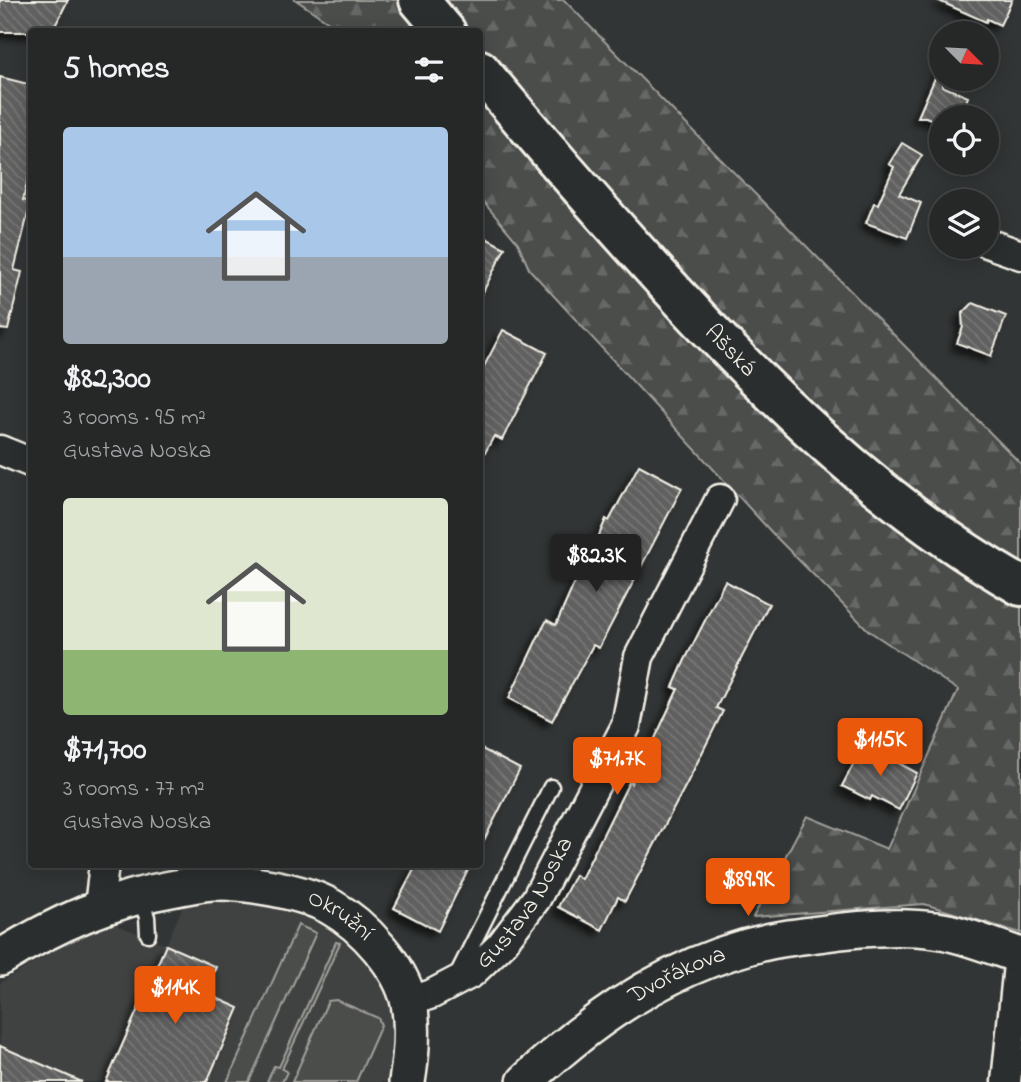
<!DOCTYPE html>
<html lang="en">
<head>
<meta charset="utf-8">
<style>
  body { margin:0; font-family:"Indie Flower",sans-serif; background:#2e3030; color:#f1f3f6; height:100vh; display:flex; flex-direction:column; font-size:26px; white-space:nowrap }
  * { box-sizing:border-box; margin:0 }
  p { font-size:23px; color:#a4a6a8 }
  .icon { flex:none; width:38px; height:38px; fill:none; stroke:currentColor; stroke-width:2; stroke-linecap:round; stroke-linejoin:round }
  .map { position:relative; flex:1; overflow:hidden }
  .panel { position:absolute; left:28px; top:28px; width:455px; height:840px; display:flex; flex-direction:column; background:#262828; border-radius:7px; box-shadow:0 4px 18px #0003,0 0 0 2px #424445 }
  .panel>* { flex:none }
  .needle { width:46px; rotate:114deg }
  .buttons { position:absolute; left:929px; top:21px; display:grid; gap:14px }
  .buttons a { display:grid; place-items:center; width:70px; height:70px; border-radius:50%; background:#262828; box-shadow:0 4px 18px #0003,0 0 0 2px #424445; font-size:35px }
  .price { position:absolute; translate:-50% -60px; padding:0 16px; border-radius:7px; background:#ea580c; color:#fff; font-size:23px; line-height:46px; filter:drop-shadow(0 2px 4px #0008) }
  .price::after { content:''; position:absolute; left:50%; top:42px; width:21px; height:16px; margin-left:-10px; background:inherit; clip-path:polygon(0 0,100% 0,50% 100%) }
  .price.current { background:#222; color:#fff }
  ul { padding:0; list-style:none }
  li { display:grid; align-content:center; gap:14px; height:371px; padding:0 35px }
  li span { display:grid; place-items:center; height:217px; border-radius:7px; color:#555 }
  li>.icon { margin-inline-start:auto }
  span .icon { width:126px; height:126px; fill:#fffc; stroke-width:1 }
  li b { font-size:30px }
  h2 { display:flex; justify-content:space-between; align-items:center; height:84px; padding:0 35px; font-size:30px }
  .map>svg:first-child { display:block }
  .built { fill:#404242 }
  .forest { fill:url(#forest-firs); stroke:#a09f9a; stroke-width:2 }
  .garden { fill:#4b4d4c; stroke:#a09f9a; stroke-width:2 }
  .building { fill:url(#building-back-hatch); stroke:#f4f1e8; stroke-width:2; filter:url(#shadow) }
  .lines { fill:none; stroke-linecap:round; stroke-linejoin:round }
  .service-casing { stroke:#f4f1e8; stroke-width:19 }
  .minor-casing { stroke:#f4f1e8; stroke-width:33 }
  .tertiary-casing { stroke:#f4f1e8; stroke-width:40 }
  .secondary-casing { stroke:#f4f1e8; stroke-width:44 }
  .service { stroke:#2a2d2e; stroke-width:14 }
  .minor { stroke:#2a2d2e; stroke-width:28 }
  .tertiary { stroke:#2a2d2e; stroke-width:35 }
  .secondary { stroke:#2a2d2e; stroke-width:38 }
  .labels { text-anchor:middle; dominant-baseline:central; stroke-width:5; stroke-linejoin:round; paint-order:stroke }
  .street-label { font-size:24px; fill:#f4f1e8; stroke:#2a2d2e }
</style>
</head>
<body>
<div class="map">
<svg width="1021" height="1082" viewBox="0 0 1021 1082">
  <defs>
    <pattern id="forest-firs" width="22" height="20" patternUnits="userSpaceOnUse" patternTransform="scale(1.75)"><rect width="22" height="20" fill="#4b4d4c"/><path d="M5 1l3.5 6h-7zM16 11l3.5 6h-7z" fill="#666766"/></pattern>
    <pattern id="building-back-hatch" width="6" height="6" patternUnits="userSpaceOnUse" patternTransform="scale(1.75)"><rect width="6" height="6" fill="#5f605f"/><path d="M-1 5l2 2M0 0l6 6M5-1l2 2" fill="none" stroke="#777776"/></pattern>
    <filter id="shadow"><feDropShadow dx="-6" dy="6" stdDeviation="3.5" flood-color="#0009"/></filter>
  </defs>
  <rect width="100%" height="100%" fill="#323535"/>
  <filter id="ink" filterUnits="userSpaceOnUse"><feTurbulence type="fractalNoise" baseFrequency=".0143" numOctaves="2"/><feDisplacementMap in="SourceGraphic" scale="14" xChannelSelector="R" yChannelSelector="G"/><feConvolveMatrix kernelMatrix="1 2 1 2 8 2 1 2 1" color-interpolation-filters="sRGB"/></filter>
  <g filter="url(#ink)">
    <path class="built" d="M217 899 276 905 329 927 358 947 377 970 393 1001 401 1034 394 1082H0V983L97 925 112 923 166 945 184 904Z"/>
    <path class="forest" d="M296 0H564L1021 464V933L924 904 753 917 807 816 887 849 958 690 869 631 775 536 529 269 518 243 480 198V32L342 31Z"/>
    <g class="garden">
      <path d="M298 925 316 933 249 1082H227Z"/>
      <path d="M336 942 340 943 282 1069 287 1072 282 1082H267L274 1066 279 1067Z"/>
      <path d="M336 1000 378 1018 381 1025 356 1082H292L328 1001Z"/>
    </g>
    <g class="building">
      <path d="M0 0H68L52 32H0Z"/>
      <path d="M937 0H1012L1000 25 987 19 986 22Z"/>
      <path d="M942 62V86L968 97 960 117H942V124L926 117H918Z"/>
      <path d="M0 77 32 85V163L23 200 31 202 14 270 22 272 8 330 0 329Z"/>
      <path d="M902 143 922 155 899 194 921 203 907 238 866 223 874 203 878 204 894 167 889 164Z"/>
      <path d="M480 235 505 248 480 298Z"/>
      <path d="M973 303 1006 316 991 356 957 343 963 327 962 314Z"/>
      <path d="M503 330 547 353 502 440 494 436 480 462V374Z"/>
      <path d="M639 465 682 488 599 648 593 645 552 721 509 698 540 633 547 620 556 625 578 575 602 551 594 547 606 519 609 521Z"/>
      <path d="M725 581 769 604 716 708 723 711 687 783 625 901 618 897 602 930 558 907 575 875 581 879 629 782 631 784 642 759 645 760 678 689 673 687 684 662Z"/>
      <path d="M864 744 917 773 899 810 872 796 870 800 842 786Z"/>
      <path d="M480 748 520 769 480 848Z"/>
      <path d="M417 864H471L438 931 394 908Z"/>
      <path d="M166 945 216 967 205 993 239 1008 207 1082H106Z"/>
      <path d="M0 1046 82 1082H0Z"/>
    </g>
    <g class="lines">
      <g class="service-casing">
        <g id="service">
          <path d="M139 896 147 917 148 934"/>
          <path d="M455 979 551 787"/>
        </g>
      </g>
      <g class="minor-casing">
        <g id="minor">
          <path d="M987 243 1021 255"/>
          <path d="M0 450 32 463"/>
          <path d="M99 907 104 864"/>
          <path id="s1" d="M409 1002 432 994 472 973 501 945 536 899 626 726 639 657 720 499"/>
          <path d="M1006 1082 1019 955"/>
        </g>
      </g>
      <g class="tertiary-casing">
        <g id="tertiary">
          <path id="s2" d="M0 958C55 924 111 899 176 888 187 886 200 883 212 882 244 881 303 891 331 907 363 925 401 966 409 1003 414 1029 411 1057 407 1082"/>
          <path id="s3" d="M525 1082C594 1016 676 961 771 941 786 938 802 936 818 934 853 929 899 925 935 930 958 932 997 948 1021 956"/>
        </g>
      </g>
      <g class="secondary-casing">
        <g id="secondary">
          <path d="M419 0 446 32"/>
          <path id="s4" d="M480 70C533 134 587 196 643 258 755 382 875 503 1021 586"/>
        </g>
      </g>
      <use href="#service" class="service"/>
      <use href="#minor" class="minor"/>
      <use href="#tertiary" class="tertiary"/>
      <use href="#secondary" class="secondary"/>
    </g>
  </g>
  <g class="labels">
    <g class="street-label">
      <text stroke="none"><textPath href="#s4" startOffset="376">Ašská</textPath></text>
      <text stroke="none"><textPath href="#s1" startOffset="158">Gustava Noska</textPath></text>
      <text stroke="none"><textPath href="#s2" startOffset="362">Okružní</textPath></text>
      <text stroke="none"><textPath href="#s3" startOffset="187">Dvořákova</textPath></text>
    </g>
  </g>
</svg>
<div class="buttons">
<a><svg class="needle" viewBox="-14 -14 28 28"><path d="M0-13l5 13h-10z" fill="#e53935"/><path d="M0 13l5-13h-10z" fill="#a4a6a8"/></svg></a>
<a><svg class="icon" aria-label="locate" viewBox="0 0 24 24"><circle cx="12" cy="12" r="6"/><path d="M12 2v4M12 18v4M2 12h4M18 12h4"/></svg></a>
<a><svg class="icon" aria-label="layers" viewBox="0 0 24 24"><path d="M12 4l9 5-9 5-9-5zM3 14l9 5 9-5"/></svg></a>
</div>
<b class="price current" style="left:596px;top:594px">$82.3K</b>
<b class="price" style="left:880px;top:778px">$115K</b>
<b class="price" style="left:617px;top:797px">$71.7K</b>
<b class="price" style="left:748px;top:918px">$89.9K</b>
<b class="price" style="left:175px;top:1026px">$114K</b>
<section class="panel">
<h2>5 homes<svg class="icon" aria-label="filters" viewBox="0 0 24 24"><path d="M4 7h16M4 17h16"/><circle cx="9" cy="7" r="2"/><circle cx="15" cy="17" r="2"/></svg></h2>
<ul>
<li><span style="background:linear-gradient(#a9c7e8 60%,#9aa5b1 0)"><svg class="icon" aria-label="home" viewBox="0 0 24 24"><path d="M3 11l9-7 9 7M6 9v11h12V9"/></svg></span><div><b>$82,300</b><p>3 rooms · 95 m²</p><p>Gustava Noska</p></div></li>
<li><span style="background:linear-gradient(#dfe7d0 70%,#8fb573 0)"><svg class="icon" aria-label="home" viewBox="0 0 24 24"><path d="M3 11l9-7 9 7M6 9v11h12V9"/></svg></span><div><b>$71,700</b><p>3 rooms · 77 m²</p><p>Gustava Noska</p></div></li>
</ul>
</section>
</div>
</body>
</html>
